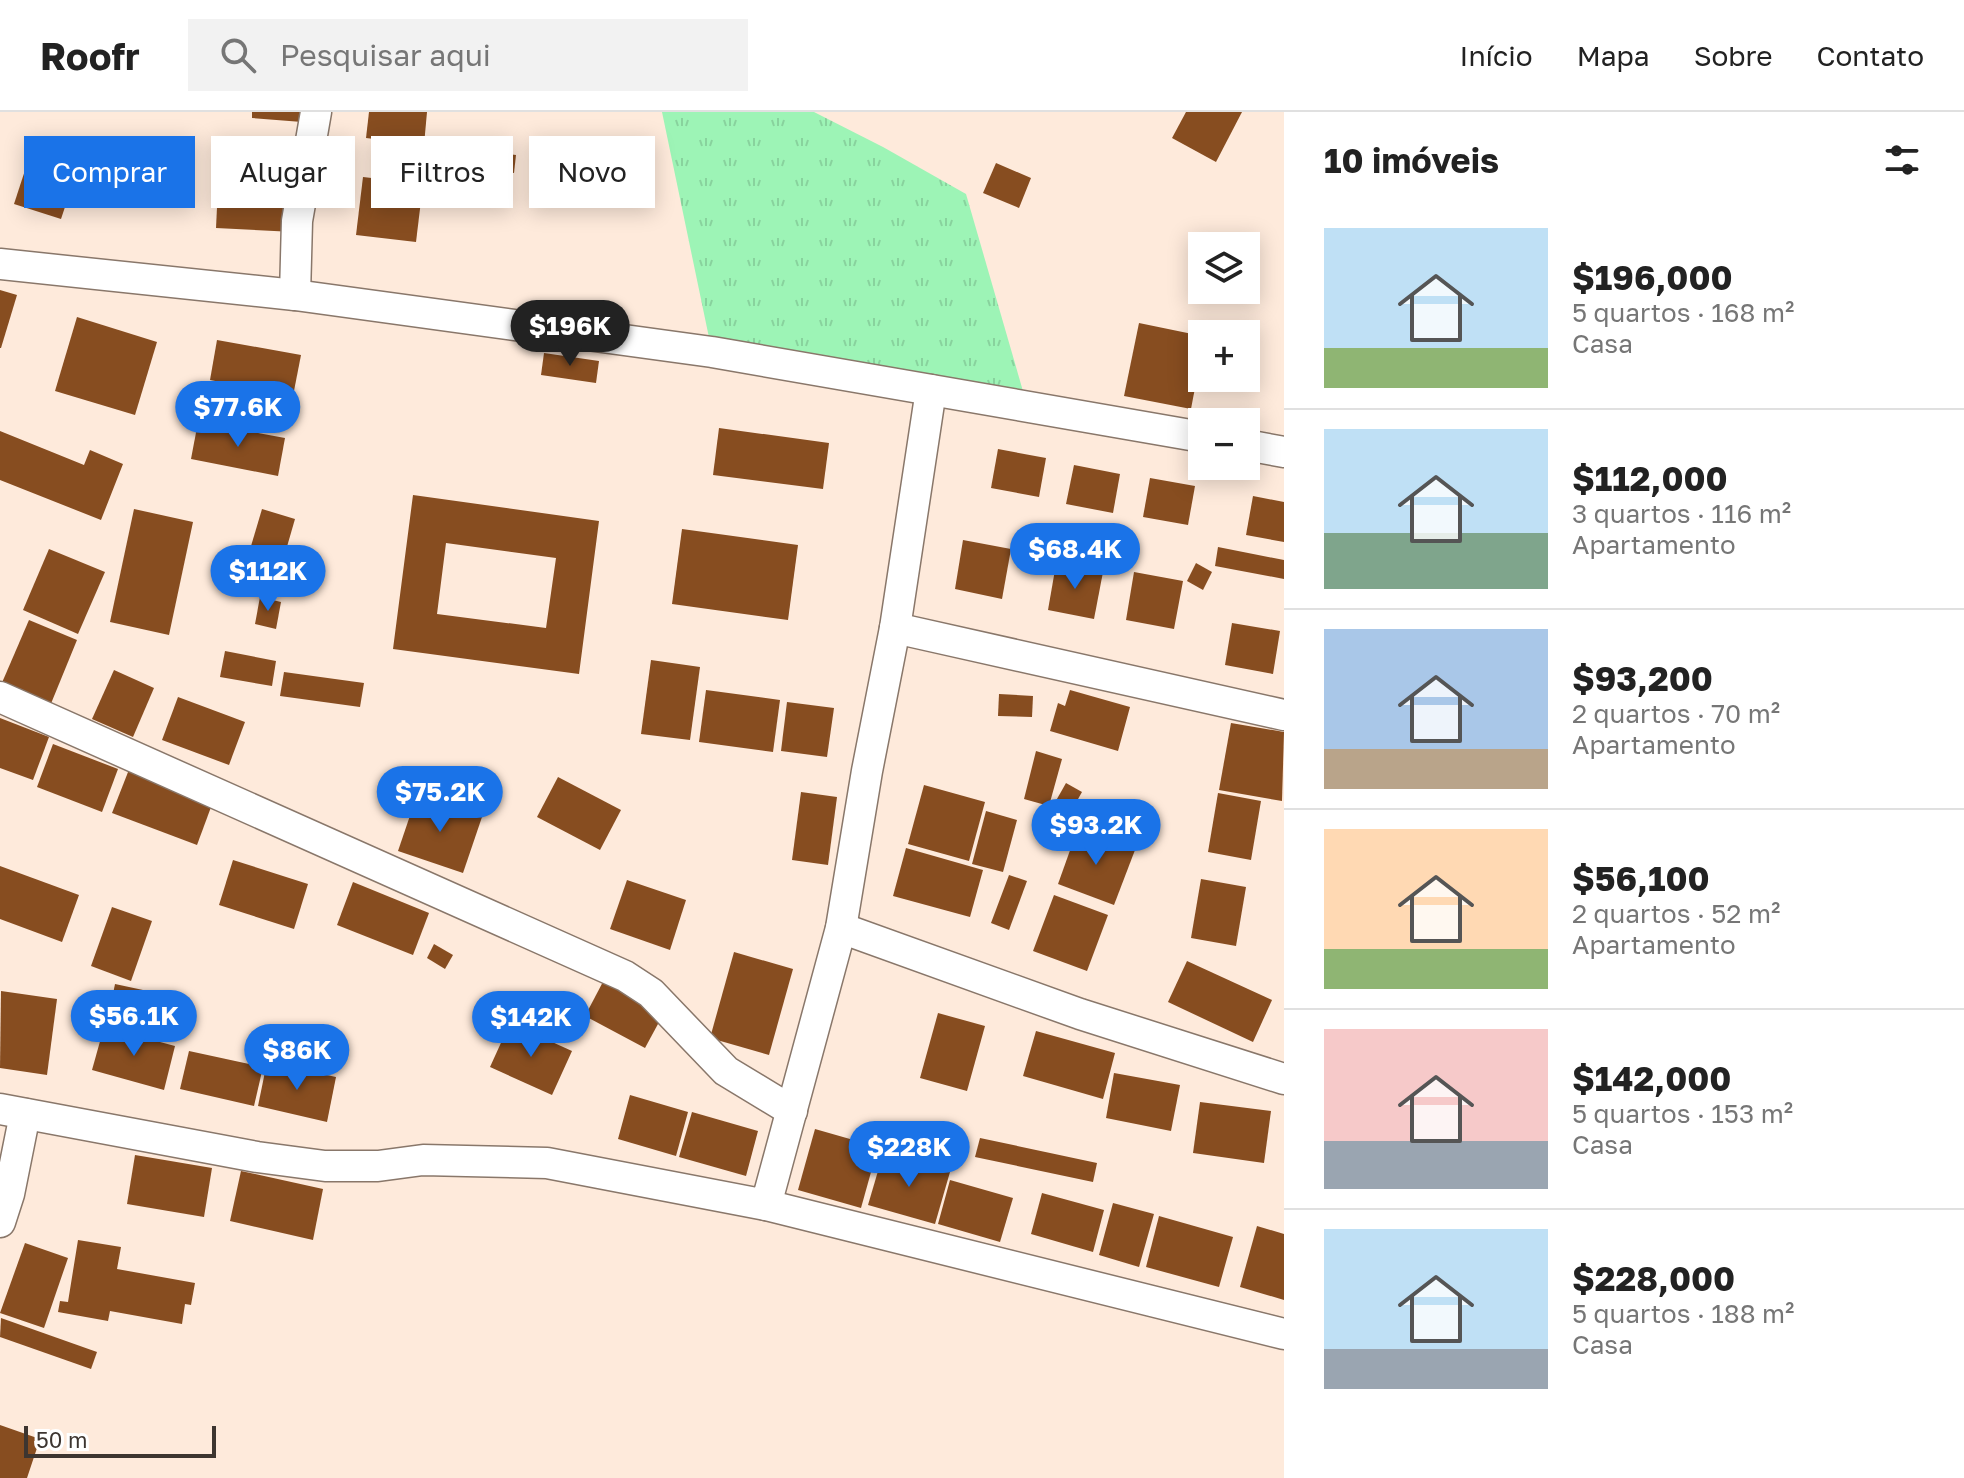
<!DOCTYPE html>
<html lang="pt">
<head>
<meta charset="utf-8">
<style>
  body { margin:0; font-family:"Golos Text",sans-serif; background:#f2f2f2; color:#222; height:100vh; display:flex; flex-direction:column; font-size:30px; white-space:nowrap }
  * { box-sizing:border-box; margin:0 }
  p { font-size:26px; color:#767676 }
  .icon { flex:none; width:44px; height:44px; fill:none; stroke:currentColor; stroke-width:2; stroke-linecap:round; stroke-linejoin:round }
  .map { position:relative; flex:1; overflow:hidden }
  .panel { display:flex; flex-direction:column; background:#fff; width:680px }
  .panel>* { flex:none }
  .banner { position:absolute; left:24px; top:24px; width:760px; height:72px; display:flex; gap:16px }
  .fabs { position:absolute; left:1188px; top:120px; display:grid; gap:16px }
  .fabs a { display:grid; place-items:center; width:72px; height:72px; border-radius:0px; background:#fff; box-shadow:0 4px 20px #0003; font-size:40px }
  .scale { position:absolute; left:24px; bottom:20px; width:192px; box-sizing:border-box; padding-left:8px; border:4px solid #3d3530; border-top:0; font-size:22px; line-height:28px; white-space:nowrap; color:#3d3530; -webkit-text-stroke:6px #fff; paint-order:stroke }
  .price { position:absolute; translate:-50% -68px; padding:0 18px; border-radius:28px; background:#1a73e8; color:#fff; font-size:26px; line-height:52px; filter:drop-shadow(0 2px 4px #0008) }
  .price::after { content:''; position:absolute; left:50%; top:48px; width:24px; height:18px; margin-left:-12px; background:inherit; clip-path:polygon(0 0,100% 0,50% 100%) }
  .price.on { background:#222; color:#fff }
  ul { padding:0; list-style:none }
  li { display:flex; align-items:center; gap:24px; height:200px; padding:0 40px }
  li+li { border-top:2px solid #e0e0e0 }
  li span { display:grid; place-items:center; flex:none; width:224px; height:160px; border-radius:0px; color:#555 }
  li>.icon { margin-inline-start:auto }
  span .icon { width:96px; height:96px; fill:#fffc; stroke-width:1 }
  li b { font-size:34px }
  h2 { display:flex; justify-content:space-between; align-items:center; height:96px; padding:0 40px; font-size:34px }
  .chip { padding:0 28px; border-radius:0px; background:#fff; box-shadow:0 4px 20px #0003; font-size:28px; line-height:72px }
  .chip.on { background:#1a73e8; color:#fff }
  header { display:flex; align-items:center; gap:48px; box-sizing:border-box; height:112px; padding:0 40px; background:#fff; border-bottom:2px solid #e0e0e0 }
  header strong { font-size:38px }
  nav { display:flex; gap:44px; margin-inline-start:auto; font-size:28px }
  .search { width:560px; height:72px; background:#f2f2f2; display:flex; align-items:center; gap:20px; box-sizing:border-box; padding:0 28px; border-radius:0px; color:#767676; font-size:30px }
  main { display:flex; flex:1; min-height:0 }
  .map>svg:first-child { display:block }
  .grass { fill:url(#grass-tufts) }
  .building { fill:#874d20; fill-rule:evenodd }
  .lines { fill:none; stroke-linecap:round; stroke-linejoin:round }
  .street-casing { stroke:#89776a; stroke-width:33 }
  .street { stroke:#fff; stroke-width:30 }
</style>
</head>
<body>
<header>
<strong>Roofr</strong>
<div class="search"><svg class="icon" aria-label="search" viewBox="0 0 24 24"><circle cx="10" cy="10" r="6"/><path d="M15 15l6 6"/></svg>Pesquisar aqui</div>
<nav><a>Início</a><a>Mapa</a><a>Sobre</a><a>Contato</a></nav>
</header>
<main>
<div class="map">
<svg width="1284" height="1366" viewBox="0 0 1284 1366">
  <defs>
    <pattern id="grass-tufts" width="24" height="20" patternUnits="userSpaceOnUse" patternTransform="scale(2)"><rect width="24" height="20" fill="#9df4b6"/><path d="M3 7l-1-3M5 7V3M7 7l1-3M15 17l-1-3M17 17v-4M19 17l1-3" fill="none" stroke="#88d29d"/></pattern>
  </defs>
  <rect width="100%" height="100%" fill="#feeadb"/>
  <path class="grass" d="M662 0H814L883 35 966 82 1027 293 712 240Z"/>
  <g class="building">
    <path d="M252 0H302V10L252 6Z"/>
    <path d="M369 0H427L424 33 366 26Z"/>
    <path d="M1186 0H1242L1216 50 1172 26Z"/>
    <path d="M434 34 516 43 514 61 432 51Z"/>
    <path d="M30 43 77 59 61 107 14 92Z"/>
    <path d="M996 51 1031 66 1019 96 983 81Z"/>
    <path d="M363 65 423 72 416 130 356 123Z"/>
    <path d="M218 75 296 80 294 120 216 116Z"/>
    <path d="M0 178 17 183 1 236H0Z"/>
    <path d="M77 205 157 230 135 303 55 279Z"/>
    <path d="M1139 211 1202 224V239L1191 297 1124 284Z"/>
    <path d="M217 228 301 243 293 284 210 268Z"/>
    <path d="M544 241 599 249 596 271 541 263Z"/>
    <path d="M198 310 285 326 278 364 191 347Z"/>
    <path d="M719 316 829 331 823 377 713 363Z"/>
    <path d="M0 319 84 353 90 338 123 352 101 408 0 368Z"/>
    <path d="M998 337 1046 346 1039 385 991 376Z"/>
    <path d="M1074 353 1120 362 1113 401 1066 392Z"/>
    <path d="M1150 366 1195 374 1188 413 1143 405Z"/>
    <path d="M413 383 599 409 579 562 393 537ZM446 431 556 446 546 516 437 502Z"/>
    <path d="M1253 384 1284 390V430L1246 423Z"/>
    <path d="M134 397 193 410 169 523 110 510Z"/>
    <path d="M262 397 295 407 284 445 251 434Z"/>
    <path d="M682 417 798 433 788 508 672 492Z"/>
    <path d="M963 428 1011 437 1002 487 955 477Z"/>
    <path d="M1218 435 1284 448V467L1215 454Z"/>
    <path d="M49 437 105 460 78 522 23 498Z"/>
    <path d="M1196 451 1212 460 1203 478 1187 469Z"/>
    <path d="M1056 452 1103 460 1094 507 1048 498Z"/>
    <path d="M1134 460 1183 469 1174 517 1126 508Z"/>
    <path d="M260 485 281 490 276 517 255 512Z"/>
    <path d="M29 508 77 528 50 594 1 573Z"/>
    <path d="M1232 511 1280 519 1273 562 1225 553Z"/>
    <path d="M225 539 276 549 272 574 220 565Z"/>
    <path d="M651 548 700 555 690 628 641 622Z"/>
    <path d="M114 558 154 576 133 625 92 607Z"/>
    <path d="M284 560 364 571 360 595 280 584Z"/>
    <path d="M706 578 780 588 773 640 699 630Z"/>
    <path d="M1070 578 1130 595 1118 639 1050 619 1058 591 1065 594Z"/>
    <path d="M999 582 1033 584 1032 605 998 604Z"/>
    <path d="M178 585 245 610 229 653 162 628Z"/>
    <path d="M787 590 834 596 827 645 781 639Z"/>
    <path d="M0 606 49 625 33 668 0 656Z"/>
    <path d="M1231 611 1284 620 1282 689 1219 678Z"/>
    <path d="M53 632 118 657 102 700 37 675Z"/>
    <path d="M1036 639 1062 647 1049 694 1024 687Z"/>
    <path d="M130 655 214 687 197 733 112 701Z"/>
    <path d="M558 665 621 698 600 738 537 705Z"/>
    <path d="M1066 671 1082 680 1069 703 1053 694Z"/>
    <path d="M924 673 985 690 969 749 908 732Z"/>
    <path d="M801 680 837 685 828 753 792 748Z"/>
    <path d="M1218 681 1261 689 1251 748 1208 740Z"/>
    <path d="M417 683 482 705 463 761 398 739Z"/>
    <path d="M986 699 1017 708 1003 760 972 752Z"/>
    <path d="M1078 716 1135 738 1114 793 1058 772Z"/>
    <path d="M906 736 983 758 970 805 893 784Z"/>
    <path d="M233 748 308 772 294 817 219 793Z"/>
    <path d="M0 754 79 783 62 830 0 807Z"/>
    <path d="M1009 763 1027 769 1009 818 991 811Z"/>
    <path d="M1201 767 1246 775 1236 834 1191 826Z"/>
    <path d="M627 768 686 788 670 838 610 817Z"/>
    <path d="M353 770 429 801 413 843 337 813Z"/>
    <path d="M1054 783 1108 803 1087 859 1033 839Z"/>
    <path d="M112 795 152 809 131 869 91 854Z"/>
    <path d="M434 832 453 843 445 857 427 846Z"/>
    <path d="M734 840 793 857 769 943 710 926Z"/>
    <path d="M1187 849 1272 888 1253 930 1168 890Z"/>
    <path d="M605 866 665 899 645 936 585 904Z"/>
    <path d="M115 872 185 887 176 928 107 912Z"/>
    <path d="M1 879 57 887 47 963 0 956Z"/>
    <path d="M938 901 985 914 967 979 920 966Z"/>
    <path d="M510 911 572 939 552 983 490 955Z"/>
    <path d="M104 915 175 934 164 978 92 958Z"/>
    <path d="M1036 919 1115 941 1103 987 1023 964Z"/>
    <path d="M189 939 263 955 254 994 180 977Z"/>
    <path d="M267 950 336 965 327 1010 258 994Z"/>
    <path d="M1114 961 1180 973 1171 1019 1106 1006Z"/>
    <path d="M630 983 688 1000 676 1044 618 1027Z"/>
    <path d="M1200 990 1271 999 1264 1051 1193 1041Z"/>
    <path d="M692 1000 758 1019 746 1064 679 1045Z"/>
    <path d="M815 1017 878 1035 861 1096 798 1078Z"/>
    <path d="M980 1026 1097 1051 1093 1070 975 1045Z"/>
    <path d="M883 1042 950 1060 935 1112 868 1093Z"/>
    <path d="M135 1043 212 1056 204 1105 127 1092Z"/>
    <path d="M241 1059 323 1077 313 1128 230 1109Z"/>
    <path d="M950 1068 1013 1086 1000 1130 938 1112Z"/>
    <path d="M1042 1081 1104 1098 1093 1140 1031 1122Z"/>
    <path d="M1113 1091 1154 1102 1139 1155 1099 1143Z"/>
    <path d="M1159 1104 1233 1125 1219 1175 1146 1155Z"/>
    <path d="M1257 1114 1284 1122V1188L1240 1175Z"/>
    <path d="M78 1128 121 1135 117 1157 195 1171 191 1193 185 1192 182 1212 110 1199 108 1209 58 1200 60 1189 68 1190Z"/>
    <path d="M25 1131 68 1146 44 1216 0 1201Z"/>
    <path d="M1 1206 97 1240 91 1257 0 1225Z"/>
    <path d="M0 1313 40 1327 27 1366H0Z"/>
  </g>
  <g class="lines">
    <g class="street-casing">
      <g id="street">
        <path d="M0 152 295 183 712 240 1202 325"/>
        <path d="M295 183 297 109 316 0"/>
        <path d="M1246 333 1284 340"/>
        <path d="M895 516 1284 603"/>
        <path d="M0 585 625 864 651 881 726 959 792 999"/>
        <path d="M841 816 1080 902 1284 967"/>
        <path d="M0 997 257 1045 325 1054H378L423 1048 547 1051 766 1093 841 816 867 659 895 516 931 278"/>
        <path d="M766 1093 1284 1222"/>
        <path d="M0 1110 9 1082 25 1002"/>
      </g>
    </g>
    <use href="#street" class="street"/>
  </g>
</svg>
<div class="fabs">
<a><svg class="icon" aria-label="layers" viewBox="0 0 24 24"><path d="M12 4l9 5-9 5-9-5zM3 14l9 5 9-5"/></svg></a>
<a>+</a>
<a>−</a>
</div>
<div class="scale">50 m</div>
<b class="price on" style="left:570px;top:256px">$196K</b>
<b class="price" style="left:238px;top:337px">$77.6K</b>
<b class="price" style="left:1075px;top:479px">$68.4K</b>
<b class="price" style="left:268px;top:501px">$112K</b>
<b class="price" style="left:440px;top:722px">$75.2K</b>
<b class="price" style="left:1096px;top:755px">$93.2K</b>
<b class="price" style="left:134px;top:946px">$56.1K</b>
<b class="price" style="left:531px;top:947px">$142K</b>
<b class="price" style="left:297px;top:980px">$86K</b>
<b class="price" style="left:909px;top:1077px">$228K</b>
<div class="banner">
<a class="chip on">Comprar</a>
<a class="chip">Alugar</a>
<a class="chip">Filtros</a>
<a class="chip">Novo</a>
</div>
</div>
<section class="panel">
<h2>10 imóveis<svg class="icon" aria-label="filters" viewBox="0 0 24 24"><path d="M4 7h16M4 17h16"/><circle cx="9" cy="7" r="2"/><circle cx="15" cy="17" r="2"/></svg></h2>
<ul>
<li><span style="background:linear-gradient(#bfe0f5 75%,#8fb573 0)"><svg class="icon" aria-label="home" viewBox="0 0 24 24"><path d="M3 11l9-7 9 7M6 9v11h12V9"/></svg></span><div><b>$196,000</b><p>5 quartos · 168 m²</p><p>Casa</p></div></li>
<li><span style="background:linear-gradient(#bfe0f5 65%,#7fa58c 0)"><svg class="icon" aria-label="home" viewBox="0 0 24 24"><path d="M3 11l9-7 9 7M6 9v11h12V9"/></svg></span><div><b>$112,000</b><p>3 quartos · 116 m²</p><p>Apartamento</p></div></li>
<li><span style="background:linear-gradient(#a9c7e8 75%,#b9a48a 0)"><svg class="icon" aria-label="home" viewBox="0 0 24 24"><path d="M3 11l9-7 9 7M6 9v11h12V9"/></svg></span><div><b>$93,200</b><p>2 quartos · 70 m²</p><p>Apartamento</p></div></li>
<li><span style="background:linear-gradient(#ffd9b3 75%,#8fb573 0)"><svg class="icon" aria-label="home" viewBox="0 0 24 24"><path d="M3 11l9-7 9 7M6 9v11h12V9"/></svg></span><div><b>$56,100</b><p>2 quartos · 52 m²</p><p>Apartamento</p></div></li>
<li><span style="background:linear-gradient(#f6c9c9 70%,#9aa5b1 0)"><svg class="icon" aria-label="home" viewBox="0 0 24 24"><path d="M3 11l9-7 9 7M6 9v11h12V9"/></svg></span><div><b>$142,000</b><p>5 quartos · 153 m²</p><p>Casa</p></div></li>
<li><span style="background:linear-gradient(#bfe0f5 75%,#9aa5b1 0)"><svg class="icon" aria-label="home" viewBox="0 0 24 24"><path d="M3 11l9-7 9 7M6 9v11h12V9"/></svg></span><div><b>$228,000</b><p>5 quartos · 188 m²</p><p>Casa</p></div></li>
</ul>
</section>
</main>
</body>
</html>
